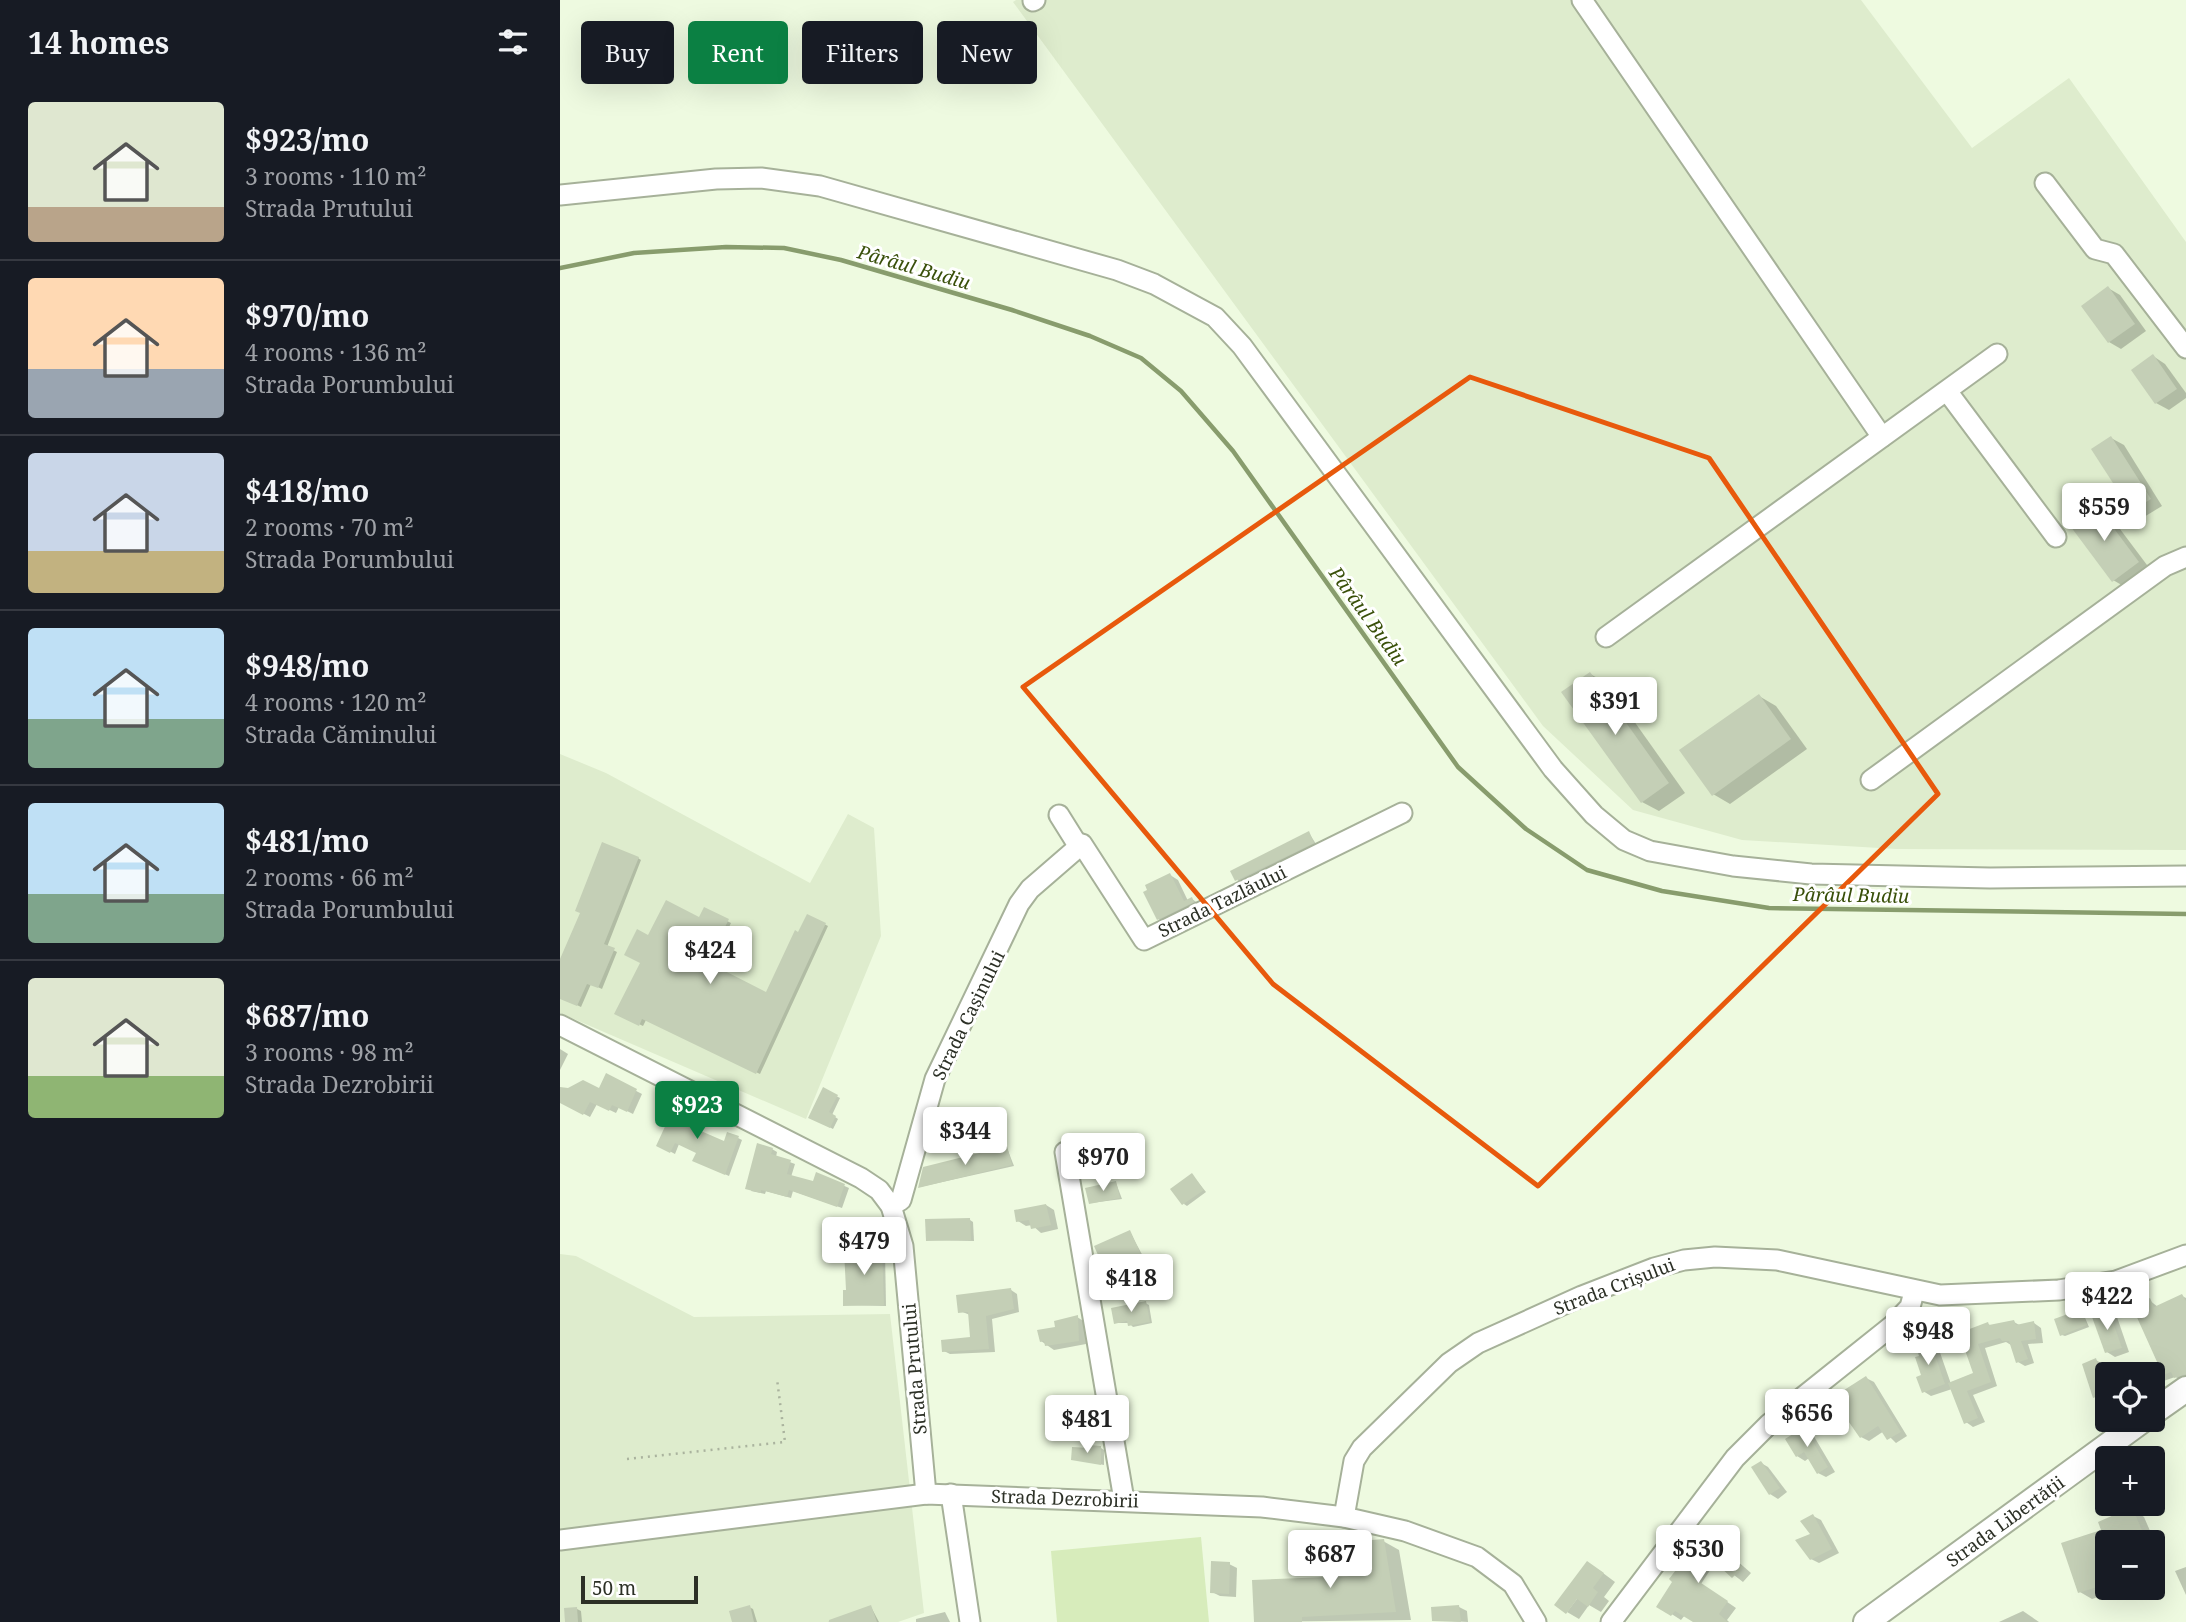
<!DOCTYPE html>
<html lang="en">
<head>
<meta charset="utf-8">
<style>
  body { margin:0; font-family:"Noto Serif",serif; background:#242831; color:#f1f3f6; height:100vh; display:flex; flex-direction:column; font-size:26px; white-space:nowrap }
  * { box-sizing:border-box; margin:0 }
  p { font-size:23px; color:#9ea1a6 }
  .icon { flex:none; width:38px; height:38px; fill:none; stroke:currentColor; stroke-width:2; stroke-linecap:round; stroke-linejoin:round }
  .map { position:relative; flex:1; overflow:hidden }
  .drawer { display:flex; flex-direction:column; background:#171b24; width:560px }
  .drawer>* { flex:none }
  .hud { position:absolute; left:21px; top:21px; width:665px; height:63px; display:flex; gap:14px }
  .tools { position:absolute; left:1535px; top:1362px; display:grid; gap:14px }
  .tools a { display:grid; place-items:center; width:70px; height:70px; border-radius:7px; background:#171b24; box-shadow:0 7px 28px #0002; font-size:35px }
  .scale { position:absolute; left:21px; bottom:18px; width:117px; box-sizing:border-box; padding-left:7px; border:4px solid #2c3026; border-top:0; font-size:19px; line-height:24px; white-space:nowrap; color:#2c3026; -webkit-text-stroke:5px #fff; paint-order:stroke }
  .price { position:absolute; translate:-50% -60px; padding:0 16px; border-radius:7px; background:#fff; color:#222; font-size:23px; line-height:46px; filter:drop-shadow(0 2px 4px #0008) }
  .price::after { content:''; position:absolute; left:50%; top:42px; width:21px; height:16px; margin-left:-10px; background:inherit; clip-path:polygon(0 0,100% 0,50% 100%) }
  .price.current { background:#0b8043; color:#fff }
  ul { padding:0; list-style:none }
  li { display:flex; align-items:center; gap:21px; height:175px; padding:0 28px }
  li+li { border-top:2px solid #363941 }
  li span { display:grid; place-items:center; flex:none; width:196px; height:140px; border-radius:7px; color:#555 }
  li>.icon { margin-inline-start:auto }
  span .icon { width:84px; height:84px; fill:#fffc; stroke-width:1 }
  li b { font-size:30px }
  h2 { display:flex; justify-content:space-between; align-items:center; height:84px; padding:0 28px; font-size:30px }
  .pill { padding:0 24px; border-radius:7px; background:#171b24; box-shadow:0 7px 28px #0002; font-size:24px; line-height:63px }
  .pill.current { background:#0b8043; color:#fff }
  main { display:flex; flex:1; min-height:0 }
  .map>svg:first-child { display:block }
  .built { fill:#deeccd }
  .green { fill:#d7ecbb }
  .shadow { fill:#0003 }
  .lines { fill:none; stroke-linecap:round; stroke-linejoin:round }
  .stream { stroke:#889c6d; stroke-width:4.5 }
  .building { fill:#c4cfb6 }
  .minor-casing { stroke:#a6b199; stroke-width:23 }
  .major-casing { stroke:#a6b199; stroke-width:28 }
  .path { stroke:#aab39e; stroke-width:2.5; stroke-dasharray:2 5; stroke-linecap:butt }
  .minor { stroke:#fff; stroke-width:19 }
  .major { stroke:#fff; stroke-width:24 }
  .marked { fill:none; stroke:#e8590c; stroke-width:5; stroke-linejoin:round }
  .labels { text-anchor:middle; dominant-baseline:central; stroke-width:6; stroke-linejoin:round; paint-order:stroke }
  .street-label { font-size:18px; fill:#2c3026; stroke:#fff }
  .water-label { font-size:19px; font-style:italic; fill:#39500a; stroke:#fff }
</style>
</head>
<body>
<main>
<section class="drawer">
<h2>14 homes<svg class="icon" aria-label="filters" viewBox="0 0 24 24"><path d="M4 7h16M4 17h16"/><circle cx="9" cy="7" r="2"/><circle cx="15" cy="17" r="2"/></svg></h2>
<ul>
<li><span style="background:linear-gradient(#dfe7d0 75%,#b9a48a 0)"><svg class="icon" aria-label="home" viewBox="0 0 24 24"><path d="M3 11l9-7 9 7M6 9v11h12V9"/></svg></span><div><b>$923/mo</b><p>3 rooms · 110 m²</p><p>Strada Prutului</p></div></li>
<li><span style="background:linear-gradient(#ffd9b3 65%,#9aa5b1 0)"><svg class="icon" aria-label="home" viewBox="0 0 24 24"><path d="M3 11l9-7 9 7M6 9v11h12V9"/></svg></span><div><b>$970/mo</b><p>4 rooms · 136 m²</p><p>Strada Porumbului</p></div></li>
<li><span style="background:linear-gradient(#c9d6e8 70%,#c2b280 0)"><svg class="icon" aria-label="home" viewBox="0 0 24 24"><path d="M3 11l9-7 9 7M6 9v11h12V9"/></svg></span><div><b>$418/mo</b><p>2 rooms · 70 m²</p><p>Strada Porumbului</p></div></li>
<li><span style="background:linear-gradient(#bfe0f5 65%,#7fa58c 0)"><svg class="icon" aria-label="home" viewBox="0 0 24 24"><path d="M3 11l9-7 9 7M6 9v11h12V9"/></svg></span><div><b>$948/mo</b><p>4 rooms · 120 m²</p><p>Strada Căminului</p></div></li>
<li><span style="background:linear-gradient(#bfe0f5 65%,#7fa58c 0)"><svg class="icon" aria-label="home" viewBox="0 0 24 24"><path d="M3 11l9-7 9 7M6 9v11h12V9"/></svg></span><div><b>$481/mo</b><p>2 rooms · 66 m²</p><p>Strada Porumbului</p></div></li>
<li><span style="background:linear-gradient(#dfe7d0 70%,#8fb573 0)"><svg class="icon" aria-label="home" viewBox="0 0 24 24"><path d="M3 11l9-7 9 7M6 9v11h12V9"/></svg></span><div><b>$687/mo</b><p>3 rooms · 98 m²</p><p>Strada Dezrobirii</p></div></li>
</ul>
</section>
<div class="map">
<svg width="1626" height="1622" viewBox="0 0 1626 1622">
  <rect width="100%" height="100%" fill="#eefae0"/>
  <g class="built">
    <path d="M456 0H1301L1412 148 1509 78 1626 242V850L1336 849 1182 840 1073 810 983 726 453 2Z"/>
    <path d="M0 754 46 773 250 883 288 814 314 828 321 936 246 1119 0 1013Z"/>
    <path d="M0 1254 16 1256 134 1317 330 1314 364 1613 338 1622H0Z"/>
  </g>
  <path class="green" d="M641 1537 649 1622H497L491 1551Z"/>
  <g class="shadow">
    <path d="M1548 288 1560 295 1586 331 1561 349 1549 342Z"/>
    <path d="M1593 356 1605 364 1626 393V398L1609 410 1596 403Z"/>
    <path d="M1551 438 1564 445 1602 506 1584 517 1572 510Z"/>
    <path d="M1536 506 1548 513 1590 569 1565 587 1553 580Z"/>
    <path d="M1030 674 1047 683 1125 793 1099 811 1082 802Z"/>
    <path d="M1199 696 1216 706 1247 749 1170 804 1153 794Z"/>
    <path d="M749 833 756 844 680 882 677 880Z"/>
    <path d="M78 858 81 860 47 947 57 952 42 989 31 984 21 1007 0 997V963Z"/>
    <path d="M610 875 618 880 628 901 632 899 639 904 606 923 598 919Z"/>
    <path d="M145 910 171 923 155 956 167 962 162 971 207 994 248 916 268 926 200 1074 86 1020 83 1026 56 1013 82 962 89 937 140 919Z"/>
    <path d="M0 1049 8 1054 0 1070Z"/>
    <path d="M47 1076 82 1094 73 1114 59 1107 56 1113 37 1104 30 1117 1 1102 40 1091Z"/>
    <path d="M264 1090 280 1098 272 1115 278 1119 273 1129 250 1117Z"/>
    <path d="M116 1108 143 1120 137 1132 165 1143 178 1138 182 1140 169 1176 139 1163 138 1153 119 1144 115 1154 98 1145Z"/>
    <path d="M447 1148 454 1166 360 1187Z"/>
    <path d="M212 1149 217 1152 216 1157 235 1164 231 1177 254 1183 257 1174 289 1188 282 1208 233 1191 231 1198 206 1191 205 1194 191 1191Z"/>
    <path d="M632 1175 646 1192 627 1206 624 1204Z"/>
    <path d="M556 1183 562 1199 531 1203Z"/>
    <path d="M486 1205 494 1210 498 1229 481 1233 472 1225 466 1226 458 1221Z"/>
    <path d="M410 1220 413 1222 414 1241 368 1240Z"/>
    <path d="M570 1232 585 1260 590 1261 596 1272 558 1292 555 1290Z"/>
    <path d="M321 1249 325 1251 326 1306 285 1305 288 1291Z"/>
    <path d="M451 1290 457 1294 459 1312 432 1319 435 1352 390 1354 384 1351 412 1339 410 1315 400 1311Z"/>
    <path d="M1622 1296 1626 1298V1381L1615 1377 1592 1385V1374H1576L1601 1365 1583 1312 1589 1300 1598 1307Z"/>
    <path d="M585 1303 589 1305 592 1323 573 1327 569 1323H556Z"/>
    <path d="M1522 1311 1529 1327 1505 1336 1502 1335Z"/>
    <path d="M1549 1313 1557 1317 1569 1352 1555 1357 1547 1352Z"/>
    <path d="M517 1317 525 1322 526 1344 494 1350 481 1341Z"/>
    <path d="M1454 1322 1461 1326 1474 1323 1481 1328 1483 1343 1468 1344 1474 1363 1465 1366 1458 1362 1451 1345 1446 1342 1425 1348 1437 1386 1413 1395 1425 1422 1413 1427 1406 1422 1392 1389 1371 1396 1363 1391 1362 1357 1369 1340 1377 1344 1391 1384 1415 1374 1401 1334 1428 1324 1432 1326Z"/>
    <path d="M1536 1360 1544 1365 1547 1374V1400L1543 1401 1535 1397Z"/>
    <path d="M1306 1378 1314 1382 1347 1436 1336 1443 1324 1431 1309 1441 1301 1437 1290 1420 1280 1417Z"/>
    <path d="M1244 1429 1252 1433 1275 1472 1266 1477 1258 1473 1249 1458 1245 1461 1237 1456Z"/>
    <path d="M541 1448 544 1450V1465L513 1459Z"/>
    <path d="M1201 1463 1208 1467 1227 1492 1218 1499 1210 1494Z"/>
    <path d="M1572 1509 1584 1517 1597 1547 1592 1549V1542H1547V1587H1556L1557 1591 1532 1599 1520 1592 1543 1531Z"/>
    <path d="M1253 1516 1261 1520 1279 1553 1259 1563 1251 1559Z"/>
    <path d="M1146 1534 1191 1573 1183 1582 1156 1561 1141 1584 1176 1608 1167 1620 1169 1622H1136L1125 1615 1121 1620 1099 1606Z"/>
    <path d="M823 1541 839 1550 851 1620 695 1622 792 1577Z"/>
    <path d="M669 1564 677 1568 676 1597 660 1596 652 1592Z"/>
    <path d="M1626 1567V1595L1615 1571Z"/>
    <path d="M1039 1570 1055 1582 1044 1597 1049 1601 1041 1612 1029 1605 1019 1619 1007 1612Z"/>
    <path d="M189 1607 193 1609 197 1622H174Z"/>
    <path d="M311 1607 319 1622H268Z"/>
    <path d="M899 1607 907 1611 908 1622 874 1620Z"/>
    <path d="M17 1609 21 1611 22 1622H7Z"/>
    <path d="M1463 1611 1479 1622H1439Z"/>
    <path d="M385 1612 390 1622H356V1619Z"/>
  </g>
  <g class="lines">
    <path class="stream" d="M0 268 74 253 166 247 224 248 281 260 452 310 530 336 581 358 621 391 673 451 898 767 966 829 1027 870 1102 891 1209 908 1626 914"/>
  </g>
  <g class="building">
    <path d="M1548 286 1575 324 1548 343 1521 306Z"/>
    <path d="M1593 354 1617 389 1595 404 1571 370Z"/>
    <path d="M1551 436 1591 499 1571 511 1531 449Z"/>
    <path d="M1535 503 1579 562 1552 582 1508 523Z"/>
    <path d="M1030 672 1109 783 1081 803 1001 692Z"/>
    <path d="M1199 694 1231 739 1152 796 1119 750Z"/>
    <path d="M749 831 754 843 675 881 670 871Z"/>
    <path d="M42 842 79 857 44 944 55 948 38 988 27 984 17 1006 0 999V959L20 913 15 911Z"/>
    <path d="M610 873 624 901 632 897 634 902 597 920 583 892 587 890 585 885Z"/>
    <path d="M106 900 139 917 144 907 169 919 152 953 164 959 159 968 206 992 235 930 238 932 247 914 266 923 196 1074 82 1019 79 1026 54 1014 80 963 64 955 77 929 88 935Z"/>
    <path d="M46 1073 77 1089 67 1112 52 1105 49 1111 30 1102 23 1115 0 1103V1087L8 1088 23 1080 39 1088Z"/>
    <path d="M263 1087 278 1095 269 1112 276 1116 270 1128 248 1118Z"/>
    <path d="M115 1105 139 1117 134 1128 164 1141 167 1132 179 1136 165 1175 132 1161 136 1153 115 1143 110 1153 96 1146Z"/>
    <path d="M197 1143 213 1148 211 1154 231 1160 227 1174 253 1181 256 1172 285 1184 277 1207 229 1190 227 1197 201 1190V1193L185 1189Z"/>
    <path d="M447 1146 452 1165 358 1188 363 1167Z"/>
    <path d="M632 1173 644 1190 622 1205 610 1189Z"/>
    <path d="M556 1181 560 1198 529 1204 525 1188Z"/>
    <path d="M486 1204 491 1225 471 1229 469 1220 456 1222 454 1210Z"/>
    <path d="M410 1218 411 1240 366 1241 365 1219Z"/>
    <path d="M570 1230 583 1259 587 1257 594 1270 554 1291 534 1246Z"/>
    <path d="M322 1247 324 1305 283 1306V1290H286L284 1250Z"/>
    <path d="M451 1288 454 1309 426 1316 429 1349 382 1352 381 1340 410 1337 408 1312 398 1313 396 1295Z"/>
    <path d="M1622 1294 1626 1301V1374L1614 1378 1611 1372 1592 1379V1366L1598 1364 1575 1313 1581 1311 1577 1303 1590 1298 1594 1307Z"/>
    <path d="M586 1301 590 1322 568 1326 567 1321 554 1324 551 1308Z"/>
    <path d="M1522 1309 1527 1325 1500 1336 1494 1319Z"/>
    <path d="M1549 1311 1562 1348 1545 1353 1532 1317Z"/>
    <path d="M518 1315 519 1341 485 1346 484 1341 480 1342 477 1330 495 1327 494 1321Z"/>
    <path d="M1454 1320 1456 1325 1474 1321 1476 1339 1461 1341 1468 1359 1456 1363 1449 1341H1442L1440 1338 1418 1344 1431 1382 1407 1391 1418 1418 1404 1424 1388 1383 1413 1373 1399 1333 1428 1322 1429 1325Z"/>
    <path d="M1369 1338 1385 1384 1362 1393 1356 1377 1361 1375 1355 1357 1359 1356 1355 1343Z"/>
    <path d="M1536 1358 1547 1393 1533 1398 1522 1364Z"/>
    <path d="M1306 1376 1341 1432 1327 1440 1318 1426 1300 1438 1284 1415 1278 1418 1267 1401Z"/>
    <path d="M1244 1427 1268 1467 1257 1474 1244 1452 1236 1457 1225 1439Z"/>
    <path d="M529 1445 541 1446V1465L511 1460 512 1447 529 1448Z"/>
    <path d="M1201 1461 1220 1488 1209 1495 1191 1467Z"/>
    <path d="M1572 1507 1587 1542H1547V1584L1518 1593 1501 1543 1541 1530 1538 1522Z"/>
    <path d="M1253 1514 1272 1549 1250 1560 1235 1540 1250 1534 1240 1521Z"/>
    <path d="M1145 1532 1183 1567 1172 1578 1147 1555 1132 1577 1168 1601 1159 1614 1168 1622H1133L1115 1611 1111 1616 1096 1607 1112 1582 1109 1579Z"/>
    <path d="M824 1539 836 1612 742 1617V1622H694L692 1580 790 1576 787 1542Z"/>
    <path d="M651 1561 670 1562 669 1594 650 1593Z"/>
    <path d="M1027 1561 1044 1573 1033 1588 1038 1592 1028 1607 1017 1599 1006 1614 994 1605Z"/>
    <path d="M190 1605 194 1622H172L169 1611Z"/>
    <path d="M311 1605 317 1622H269V1620Z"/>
    <path d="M899 1605 901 1622 872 1621 871 1607Z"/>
    <path d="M17 1607 18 1622H5L4 1608Z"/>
  </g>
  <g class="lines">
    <g class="minor-casing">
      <g id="minor">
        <path d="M1022 0 1322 437"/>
        <path d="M473 1 475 0"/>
        <path d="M1485 183 1535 249 1554 254 1626 348"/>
        <path d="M0 195 156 179 201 178 260 186 557 270 594 284 655 317 682 346 993 769 1034 815 1064 840 1090 851 1173 866 1251 874 1430 878 1626 876"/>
        <path d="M1387 391 1496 537"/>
        <path d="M1046 637 1437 354"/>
        <path d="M1311 780 1605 566 1626 557"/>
        <path d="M499 815 519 847"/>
        <path d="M0 1025 301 1178 319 1190 331 1206 343 1246 366 1494"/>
        <path d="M505 1152 564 1500"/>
        <path d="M331 1206 341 1200 375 1079 459 904 470 889 522 844 584 940 842 813"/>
        <path d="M391 1494 410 1622"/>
        <path d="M784 1517 794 1461 802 1448 889 1363 918 1343 1022 1296 1094 1268 1124 1260 1155 1257 1217 1260 1380 1295 1499 1290 1556 1281 1626 1255"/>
        <path d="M0 1540 366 1494 702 1507 784 1517 845 1531 917 1557 953 1584 976 1622"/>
        <path d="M1051 1622 1175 1458 1209 1424 1333 1325 1350 1307 1354 1292"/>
      </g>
    </g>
    <g class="major-casing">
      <g id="major">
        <path d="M1592 1413 1626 1389"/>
        <path d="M1306 1622 1584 1419"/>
      </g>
    </g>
    <path class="path" d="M67 1459 225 1442 217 1379"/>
    <use href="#minor" class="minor"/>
    <use href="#major" class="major"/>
  </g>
  <path class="marked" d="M910 377 1149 458 1378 794 978 1186 713 984 463 687Z"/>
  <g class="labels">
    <g class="street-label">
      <text transform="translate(662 901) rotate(-26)">Strada Tazlăului</text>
      <text transform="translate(408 1015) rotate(-64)">Strada Cașinului</text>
      <text transform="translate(1054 1286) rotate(-21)">Strada Crișului</text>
      <text transform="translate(354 1369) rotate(-95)">Strada Prutului</text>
      <text transform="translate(505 1498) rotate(2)">Strada Dezrobirii</text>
      <text transform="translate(1445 1521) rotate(-36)">Strada Libertății</text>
    </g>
    <g class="water-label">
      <text transform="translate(354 267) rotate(16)">Pârâul Budiu</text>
      <text transform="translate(808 616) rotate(54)">Pârâul Budiu</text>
      <text transform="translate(1291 895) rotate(1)">Pârâul Budiu</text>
    </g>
  </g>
</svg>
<div class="tools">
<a><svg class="icon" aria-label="locate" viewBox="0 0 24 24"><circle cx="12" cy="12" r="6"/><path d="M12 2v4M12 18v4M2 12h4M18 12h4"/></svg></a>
<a>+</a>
<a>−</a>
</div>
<div class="scale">50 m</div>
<b class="price" style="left:1544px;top:543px">$559</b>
<b class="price" style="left:1055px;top:737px">$391</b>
<b class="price" style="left:150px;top:986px">$424</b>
<b class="price current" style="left:137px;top:1141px">$923</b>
<b class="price" style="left:405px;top:1167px">$344</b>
<b class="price" style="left:543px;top:1193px">$970</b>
<b class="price" style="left:304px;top:1277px">$479</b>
<b class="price" style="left:571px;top:1314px">$418</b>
<b class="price" style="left:1547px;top:1332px">$422</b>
<b class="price" style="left:1368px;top:1367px">$948</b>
<b class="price" style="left:1247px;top:1449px">$656</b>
<b class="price" style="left:527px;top:1455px">$481</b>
<b class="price" style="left:1138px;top:1585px">$530</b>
<b class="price" style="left:770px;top:1590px">$687</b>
<div class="hud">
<a class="pill">Buy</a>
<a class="pill current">Rent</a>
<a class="pill">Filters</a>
<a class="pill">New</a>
</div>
</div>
</main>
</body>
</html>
